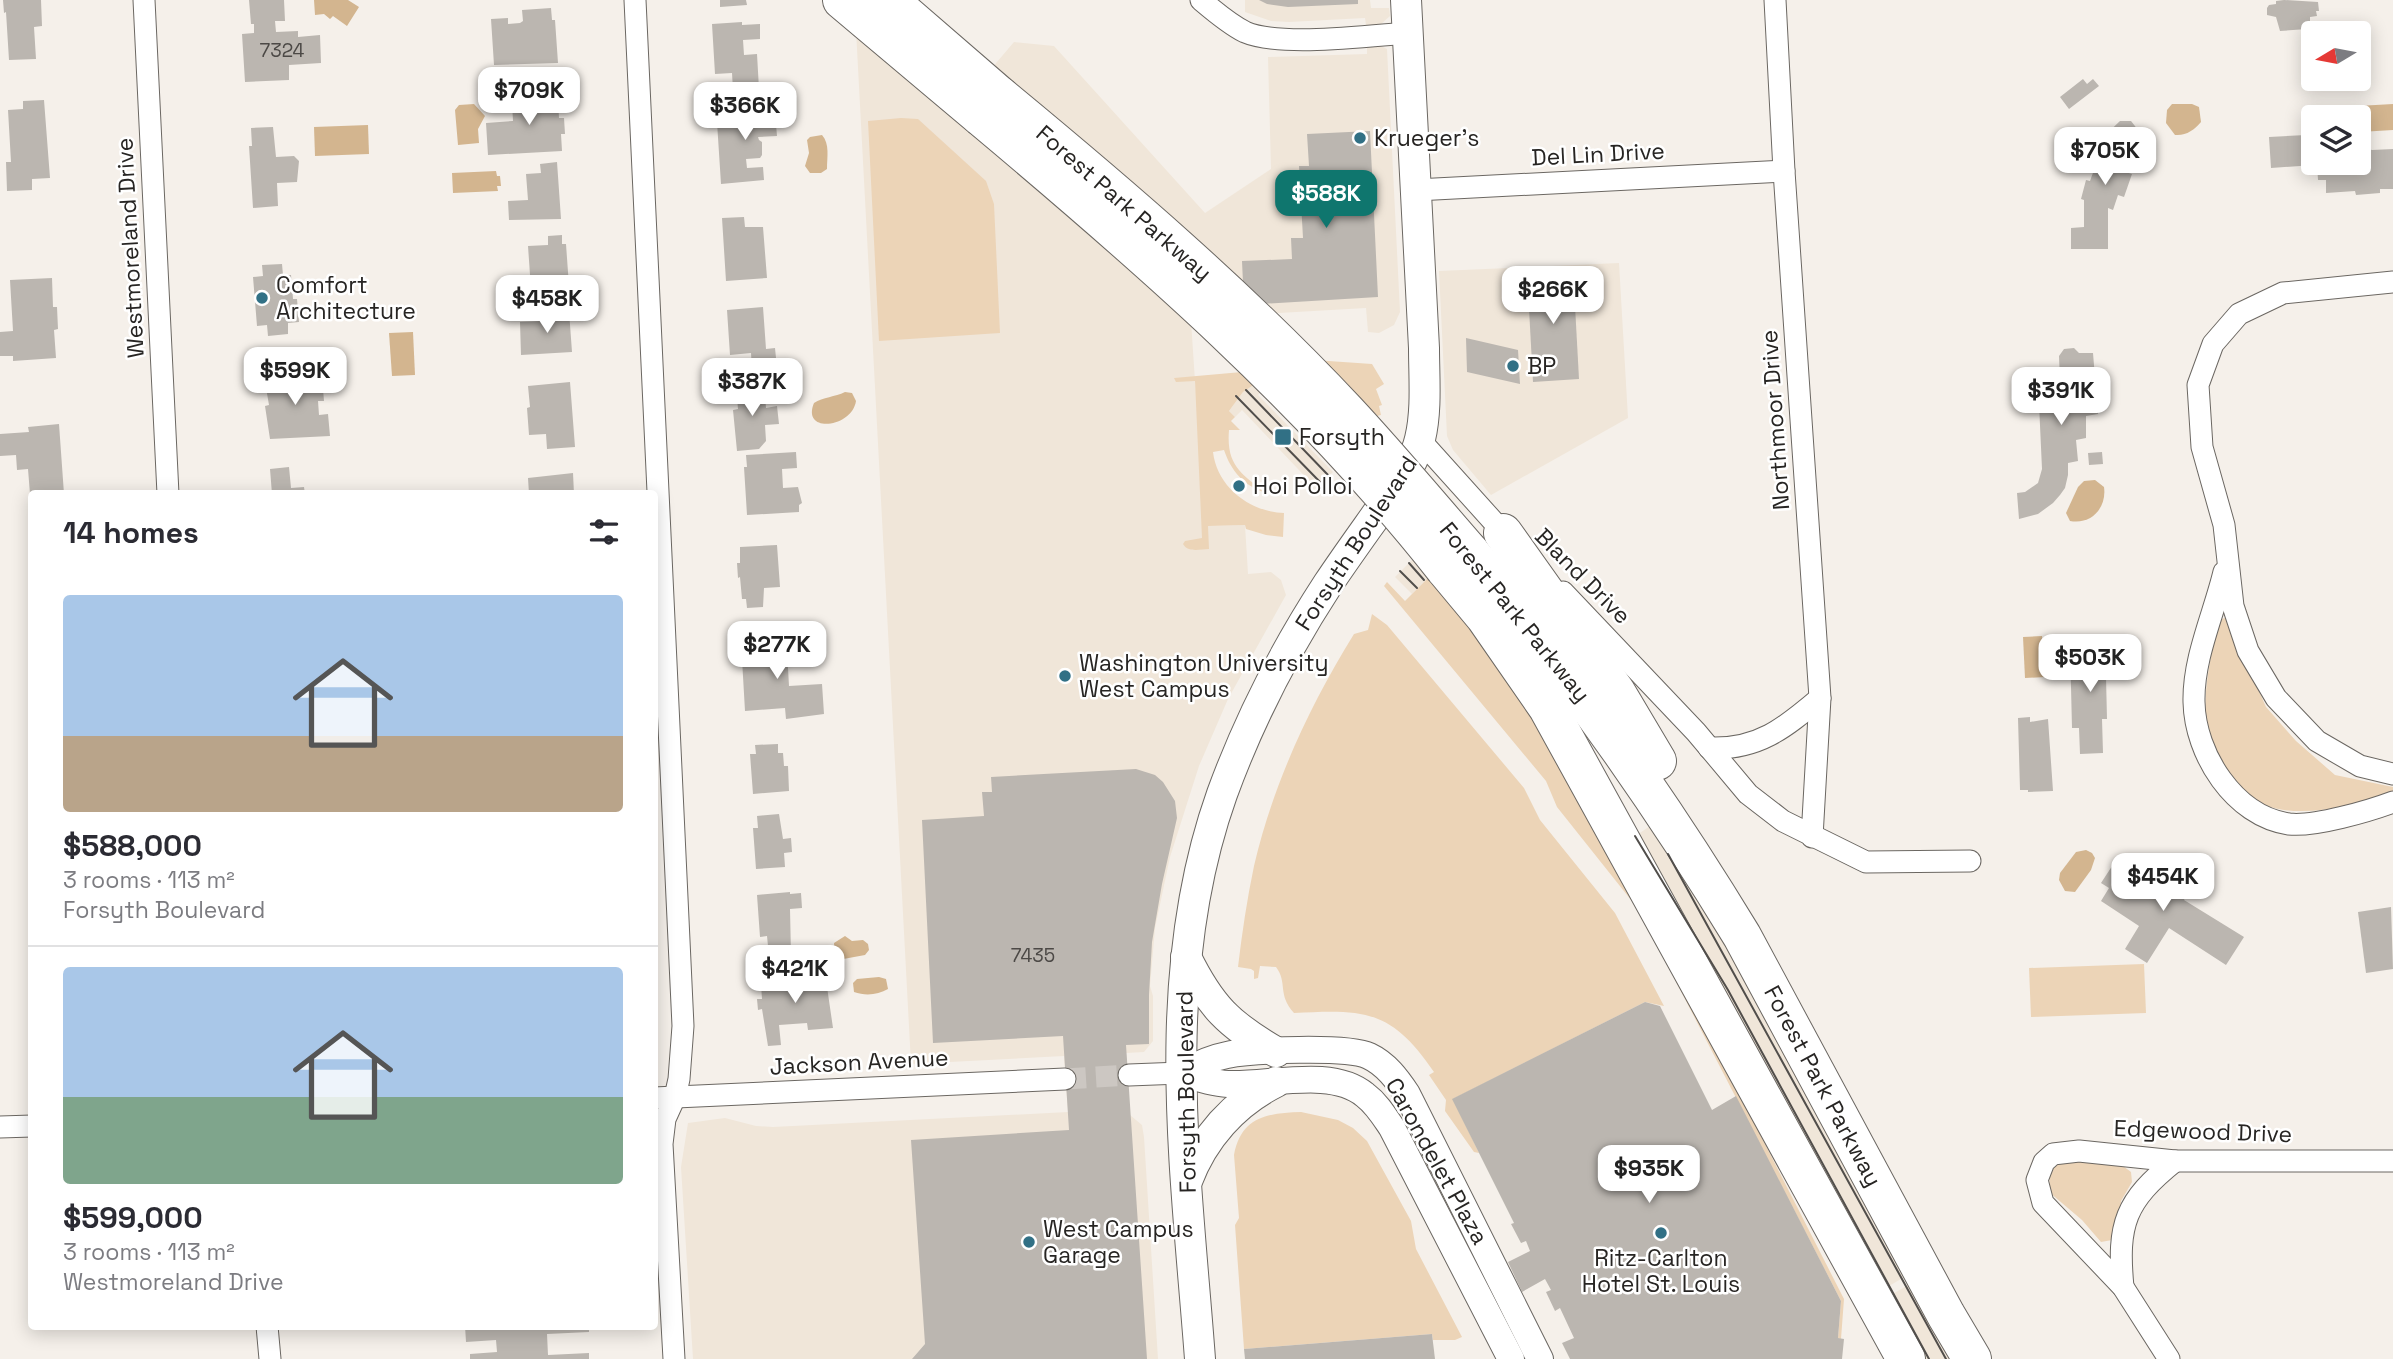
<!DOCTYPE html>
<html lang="en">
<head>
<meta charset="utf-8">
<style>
  body { margin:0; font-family:"Space Grotesk",sans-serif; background:#f2f2f3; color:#2b2b33; height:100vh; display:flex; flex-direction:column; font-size:26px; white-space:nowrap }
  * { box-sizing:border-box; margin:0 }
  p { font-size:23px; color:#7c7c81 }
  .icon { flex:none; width:38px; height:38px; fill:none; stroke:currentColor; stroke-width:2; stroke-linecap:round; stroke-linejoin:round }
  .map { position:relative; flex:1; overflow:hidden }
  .side { position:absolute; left:28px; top:490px; width:630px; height:840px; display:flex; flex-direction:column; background:#fff; border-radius:7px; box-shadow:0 4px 18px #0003 }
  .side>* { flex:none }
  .needle { width:46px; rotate:260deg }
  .buttons { position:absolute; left:2301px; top:21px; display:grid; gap:14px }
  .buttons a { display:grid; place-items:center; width:70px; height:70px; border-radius:7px; background:#fff; box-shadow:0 4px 18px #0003; font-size:35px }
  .price { position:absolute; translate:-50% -60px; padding:0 16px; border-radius:14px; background:#fff; color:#222; font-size:23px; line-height:46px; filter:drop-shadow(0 2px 4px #0008) }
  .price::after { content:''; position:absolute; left:50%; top:42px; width:21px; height:16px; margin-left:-10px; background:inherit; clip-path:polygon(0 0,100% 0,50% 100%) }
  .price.selected { background:#0f766e; color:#fff }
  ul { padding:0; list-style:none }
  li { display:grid; align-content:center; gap:14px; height:371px; padding:0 35px }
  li+li { border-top:2px solid #e1e1e2 }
  li span { display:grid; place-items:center; height:217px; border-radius:7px; color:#555 }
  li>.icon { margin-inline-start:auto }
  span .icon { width:126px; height:126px; fill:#fffc; stroke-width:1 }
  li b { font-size:30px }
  h2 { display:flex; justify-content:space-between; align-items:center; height:84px; padding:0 35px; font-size:30px }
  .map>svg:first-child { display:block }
  .built { fill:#f0e6d9 }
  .green { fill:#ecd4b7 }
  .water { fill:#d3b58f }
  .building { fill:#bbb6b0 }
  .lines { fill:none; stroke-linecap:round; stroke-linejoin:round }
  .minor-tunnel { stroke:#ccc7c2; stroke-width:21; stroke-dasharray:21 10; stroke-linecap:butt }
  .minor-casing { stroke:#6b6762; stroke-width:23 }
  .tertiary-casing { stroke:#6b6762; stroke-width:28 }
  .secondary-casing { stroke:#6b6762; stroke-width:32 }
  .motorway-casing { stroke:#6b6762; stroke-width:40 }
  .minor { stroke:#fff; stroke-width:21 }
  .tertiary { stroke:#fff; stroke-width:26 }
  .secondary { stroke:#fff; stroke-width:30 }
  .motorway { stroke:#fff; stroke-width:38 }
  .tram { stroke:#514e4b; stroke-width:2 }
  .motorway-bridge-casing { stroke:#6b6762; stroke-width:40; stroke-linecap:butt }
  .motorway-bridge { stroke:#fff; stroke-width:38 }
  .poi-dot { fill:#317085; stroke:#fff; stroke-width:2.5 }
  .labels { text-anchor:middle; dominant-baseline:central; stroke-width:5; stroke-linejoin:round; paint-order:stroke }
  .number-label { font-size:19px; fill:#4c4946 }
  .poi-label { font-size:23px; fill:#272523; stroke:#fff; text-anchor:start }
  .street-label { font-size:23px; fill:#272523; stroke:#fff }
</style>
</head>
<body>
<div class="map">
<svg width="2393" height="1359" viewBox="0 0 2393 1359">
  <rect width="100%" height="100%" fill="#f5f0ea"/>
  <g class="built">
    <path d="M1245 0H1370L1371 8H1389L1390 16 1380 25H1366L1365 18 1289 22 1271 21 1245 12Z"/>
    <path d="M856 30 991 69 1014 42 1054 46 1205 213 1271 169 1268 57 1367 54V46H1381L1387 49 1400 312 1394 325 1379 333 1368 332 1366 308 1245 315 1185 230 1195 381 1208 526 1245 525 1248 574 1271 572 1281 580 1286 595 1228 699 1199 766 1170 857 1155 928 1150 986 1153 996V1041L1144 1052 1126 1053 1130 1115 1142 1125 1144 1137 1158 1359H693L681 1167 688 1123 725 1118 756 1126 773 1127 1068 1112 1064 1056 911 1064Z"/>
    <path d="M1619 263 1628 418 1491 495 1453 450 1447 436 1439 271Z"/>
    <path d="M1255 384 1262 391 1258 395 1333 472 1316 488 1242 410 1235 417 1229 411 1243 392Z"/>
    <path d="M1415 557 1431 575 1412 594 1395 577Z"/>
    <path d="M1650 826 1736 963 1908 1275 1882 1290 1634 837Z"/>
    <path d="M1912 1283 1955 1359H1921L1887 1297Z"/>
  </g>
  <g class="green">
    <path d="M901 118 918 119 986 181 994 204 1000 333 879 341 868 121Z"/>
    <path d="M1314 360 1372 364 1384 384 1376 389 1382 405 1379 406 1381 415 1369 418Z"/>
    <path d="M1242 372 1255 384 1243 392 1229 411 1235 417 1231 421 1240 430H1229C1226 466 1242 474 1266 493 1244 486 1231 471 1224 450L1213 452C1217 487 1250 512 1284 513L1283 537 1266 535 1246 529 1245 525 1208 526 1209 549C1200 549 1188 553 1183 544L1185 541 1202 538 1195 381 1176 382 1174 378Z"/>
    <path d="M1431 575 1532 709 1740 1095 1844 1299 1841 1339 1838 1338 1841 1301 1639 910 1557 807 1546 781 1384 586 1387 582 1405 601Z"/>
    <path d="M1372 614 1387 625 1524 788 1540 820 1615 913 1664 1006 1645 1002 1453 1099 1479 1153 1474 1152 1445 1111 1446 1100 1429 1075 1434 1072C1392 1010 1365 1009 1294 1013 1277 994 1288 983 1276 967L1260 966 1258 978 1254 979V971L1251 969 1238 967C1242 933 1247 899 1254 866 1273 784 1310 705 1354 634L1368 630Z"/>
    <path d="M2224 618 2227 619 2266 707 2296 741 2335 775 2393 787V791C2330 815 2241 833 2215 750 2212 740 2207 729 2206 719 2203 688 2212 654 2217 623Z"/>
    <path d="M2144 964 2146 1013 2031 1017 2029 968Z"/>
    <path d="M1301 1112 1338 1120 1353 1128 1367 1141 1411 1221 1416 1249 1462 1337 1455 1340H1433L1432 1334 1244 1349 1235 1225 1239 1218 1234 1155C1241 1117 1267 1113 1301 1112Z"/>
    <path d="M2059 1159 2123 1166 2131 1172 2132 1182 2121 1201 2118 1235 2112 1240 2101 1242 2082 1220 2049 1192 2050 1174Z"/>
  </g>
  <g class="water">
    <path d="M314 0H348L359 7 347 26 333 16 330 19 324 14 315 15Z"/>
    <path d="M474 104 485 116 478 129 479 143 458 145 455 110 459 105Z"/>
    <path d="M2172 104H2192L2199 107 2201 122C2194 130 2186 136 2175 135L2166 123 2167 110Z"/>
    <path d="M2393 104V130L2360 132 2358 106Z"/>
    <path d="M368 125 369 154 315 156 314 127Z"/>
    <path d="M822 135C830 144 827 157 827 169L821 173H810L805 166 809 153 807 140 810 137Z"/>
    <path d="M496 171 497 176H500L501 186H497L498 191 453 193 452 173Z"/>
    <path d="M413 332 415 375 392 376 389 333Z"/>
    <path d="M845 392 852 393 856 401C852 428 801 434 814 403 823 397 835 397 845 392Z"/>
    <path d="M2095 480 2104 487C2107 508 2091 525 2070 521L2066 513 2078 487 2084 481Z"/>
    <path d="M2042 636 2045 677 2025 678 2023 637Z"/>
    <path d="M2086 850 2092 853 2095 858 2091 870 2075 892 2065 891 2059 880 2060 873 2076 852Z"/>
    <path d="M845 936 852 941 863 940 868 944 869 950 865 955 838 960 835 958 834 943Z"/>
    <path d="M879 977 886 979 888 989C878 995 865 996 854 992L853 983 857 979Z"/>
  </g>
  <g class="building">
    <path d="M3 0H41L42 26 34 27 36 59 9 60 6 12 4 13Z"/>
    <path d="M249 0H284L285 21H275L276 32 298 31V37L320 35 321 63 289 65V80L245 82 242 34 254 33V24H251Z"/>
    <path d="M720 0H746L747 5 720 7Z"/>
    <path d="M1259 0H1358V4L1288 7 1267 4Z"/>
    <path d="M2284 0 2318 2 2319 11H2316L2317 16 2310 17V22H2307V29L2280 31 2276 17 2267 15V8L2269 5 2276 4V1Z"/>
    <path d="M551 8 552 20H555L558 63 494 65 491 19 508 18V24L520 23 523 21 522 10Z"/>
    <path d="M742 22V25L760 24V39L743 40 744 55 757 54 759 89 733 90 732 73 715 74 712 24Z"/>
    <path d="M2083 79 2087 84 2093 79 2099 86 2069 109 2060 97Z"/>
    <path d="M554 89 555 101 558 100 559 118H564L565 134H561L562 151 488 155 486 123 513 121 512 103 531 102 530 91Z"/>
    <path d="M44 100 50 178 32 179V190L7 191 6 162H11L8 110 23 109V101Z"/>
    <path d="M774 101 777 136 758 137 759 140 762 142V155L760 158 746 159 747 168 763 167 764 180 721 184 717 122 740 120 739 104Z"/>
    <path d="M2120 121H2131L2142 135 2122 154 2127 156 2122 171 2132 174 2124 197 2118 195 2113 210 2108 208V249H2071V228L2084 227V200L2081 199 2086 180 2090 181 2102 148 2096 144Z"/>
    <path d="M273 127 276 157 294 156 299 161 297 182 277 183 278 206 253 208 249 146H252L251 128Z"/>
    <path d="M1370 131 1378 297 1244 305 1242 261 1292 259 1291 238H1303L1299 166H1309L1307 134Z"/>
    <path d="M2306 135 2307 147H2314V165L2271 168 2269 137Z"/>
    <path d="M2362 147 2372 150 2393 149V189H2380V193L2356 195 2355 191 2326 193V180H2318L2317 163H2359V149Z"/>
    <path d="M557 162 561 219 509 220 508 201 528 200 526 174 541 173 540 164Z"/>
    <path d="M744 217 745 227H763L767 278 726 281 722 218Z"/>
    <path d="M562 235V244H566L569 286 531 289 528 246 548 245V236Z"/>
    <path d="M282 264 283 275H291L293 299H297L299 322 288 323V334L268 336 267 325 257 326 253 277 263 276 262 265Z"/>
    <path d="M1573 269 1579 379 1533 382 1527 272Z"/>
    <path d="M52 278 53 307H57L58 329 54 330 56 358 13 361V356H0V332L13 331 10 280Z"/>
    <path d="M763 307 766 349 775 348 777 368 752 370 751 353 730 355 727 310Z"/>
    <path d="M569 311 572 352 521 355 520 322 541 321 540 313Z"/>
    <path d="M1466 338 1518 350 1520 384 1467 372Z"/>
    <path d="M2074 348 2079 353H2093L2098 414 2086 416V438L2076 440 2078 461 2068 463V475L2065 488 2060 495 2053 503 2038 514 2019 519 2017 493 2025 492 2038 483 2042 469 2038 382 2060 380 2059 356 2064 349Z"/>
    <path d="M292 371 296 375 313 373 315 390 323 389 324 401H318L319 415 328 414 330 436 270 439 265 406 269 405 264 376Z"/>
    <path d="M570 382 575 447 547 449 546 434 529 435 527 408 530 407 528 386Z"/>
    <path d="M756 383 757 395H765L766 408 777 406 779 424 765 425 766 441 759 449 737 451 733 410 738 409 736 385Z"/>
    <path d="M59 424 64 494H30L28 469 17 470 16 455 0 456V434L29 432 28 427Z"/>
    <path d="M796 452 797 468 782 469 783 488 798 487 802 503 799 505V512L747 515 744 467H747L746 455Z"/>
    <path d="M2102 452 2103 464 2089 465 2088 453Z"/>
    <path d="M289 467 291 488 304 487 305 494H272L270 469Z"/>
    <path d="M573 473 574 494H529L528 478Z"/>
    <path d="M777 545 780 587 764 588 763 607 747 608 746 599H742L740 577 738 578 737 563H740V547Z"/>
    <path d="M786 632 789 686 822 684 824 714 786 719 785 708 745 711 742 659 756 658 755 634Z"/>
    <path d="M2085 643 2110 645 2111 677H2106L2107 719H2102L2103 753 2080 754 2079 728H2072L2070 646H2085Z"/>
    <path d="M2030 717V722L2048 719 2053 791 2028 792V790H2020L2018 718Z"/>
    <path d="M778 744V753H783L784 766H788L789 791 753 794 750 754H756L755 745Z"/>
    <path d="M1136 769 1155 775 1163 782 1175 801 1177 818 1162 884 1152 942 1149 995V1044L1126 1045 1147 1359H912L925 1344 911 1140 1069 1130 1063 1036 933 1043 922 820 984 816 982 792H992L991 777Z"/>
    <path d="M779 814 783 839 791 838 792 852 784 853 785 867 756 869 753 828H758L757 816Z"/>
    <path d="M2120 854 2144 870 2145 868 2158 879 2162 873 2183 887 2179 894 2185 898 2184 900 2244 937 2226 965 2169 928 2147 963 2125 949 2139 926 2101 901 2109 888 2101 883Z"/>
    <path d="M790 892V894L801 893 802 908 790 909 791 955 769 956 767 936 760 937 757 895Z"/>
    <path d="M2391 907 2393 969 2366 973 2358 912Z"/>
    <path d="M806 971 807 981 826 980 833 1028 808 1030 807 1023 779 1025 781 1045 768 1046 762 1009 758 1010 757 999H762L761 984 790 982V972Z"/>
    <path d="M1645 1002 1660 1006 1712 1110 1736 1096 1841 1301 1838 1338 1844 1339 1842 1359H1570L1562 1343 1574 1338 1560 1308 1555 1311 1546 1292 1551 1290 1545 1279 1522 1292 1508 1262 1530 1251 1526 1241 1521 1243 1511 1224 1514 1223 1452 1099Z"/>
    <path d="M465 1326H589V1332L547 1334 548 1355 589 1353V1359H470V1354L497 1352 496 1340 466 1342Z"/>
    <path d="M1432 1334 1435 1359H1245L1244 1349Z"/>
  </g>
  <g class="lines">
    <path class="minor-tunnel" d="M1065 1079 1129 1075"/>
    <g class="minor-casing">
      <g id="minor">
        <path d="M144 0 168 494"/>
        <path d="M635 0 683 1026 679 1079 675 1097 665 1119 662 1144 674 1359"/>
        <path d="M1201 0C1214 11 1229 24 1245 32 1279 47 1367 36 1407 33"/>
        <path d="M1775 0 1784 171 1820 698 1812 837"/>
        <path d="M1416 190 1784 171"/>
        <path d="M2393 282 2283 293 2239 314 2213 344 2198 385 2202 447 2224 525 2233 606 2248 651 2276 698 2317 741 2360 766 2393 774"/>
        <path d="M1420 440 1510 540"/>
        <path d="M2224 572C2214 614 2193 658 2194 702 2195 754 2234 816 2289 824 2314 827 2369 811 2393 802"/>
        <path d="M1563 592 1696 732 1748 794 1783 821 1866 862 1970 861"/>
        <path d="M1709 748C1758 750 1785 728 1820 698"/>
        <path d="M1129 1075 1181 1073"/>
        <path d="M654 1098 1065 1079"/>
        <path d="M0 1127 32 1126"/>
        <path d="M2123 1287C2117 1224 2125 1201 2175 1161"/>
        <path d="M267 1326 270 1359"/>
        <path d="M2169 1359 2123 1287 2043 1203 2037 1180 2044 1162 2053 1154 2079 1151 2175 1161H2393"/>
      </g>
    </g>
    <g class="tertiary-casing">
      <g id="tertiary">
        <path d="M1181 1073C1196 1065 1211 1058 1227 1055 1251 1050 1348 1046 1369 1056 1386 1064 1397 1079 1407 1094L1540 1359"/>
        <path d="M1181 1073C1196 1078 1212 1083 1228 1084 1268 1086 1332 1067 1365 1095 1377 1104 1384 1116 1392 1128L1511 1359"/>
      </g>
    </g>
    <g class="secondary-casing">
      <g id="secondary">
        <path d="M1186 957C1210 1006 1229 1025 1276 1052"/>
        <path d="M1187 1181C1203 1138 1234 1103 1276 1082"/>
        <path d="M1200 1359C1186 1171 1157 976 1222 794 1249 720 1285 650 1328 584 1346 557 1365 531 1384 504 1397 485 1415 462 1420 439 1427 410 1424 377 1424 348L1406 0"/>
      </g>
    </g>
    <g class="motorway-casing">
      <g id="motorway">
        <path d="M842 0 981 117"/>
        <path d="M889 0 1000 96"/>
        <path d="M1503 533 1616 692 1657 761"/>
        <path d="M1469 551C1569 673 1660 801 1742 936L1946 1315 1972 1359"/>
        <path d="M1445 569 1485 617 1548 708 1906 1359"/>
      </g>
    </g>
    <use href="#minor" class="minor"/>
    <use href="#tertiary" class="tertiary"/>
    <use href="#secondary" class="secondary"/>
    <use href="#motorway" class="motorway"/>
    <g class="tram">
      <path d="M1246 390 1328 475"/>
      <path d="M1236 396 1321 483"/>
      <path d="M1409 563 1424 580"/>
      <path d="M1400 571 1417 588"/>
      <path d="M1635 836 1728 990 1929 1359"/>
      <path d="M1668 854 1946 1359"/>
    </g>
    <g class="motorway-bridge-casing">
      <g id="motorway-bridge">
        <path d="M1000 96C1120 195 1239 297 1346 411 1388 456 1428 504 1469 551"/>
        <path d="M981 117C1147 256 1311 399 1445 569"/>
      </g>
    </g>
    <use href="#motorway-bridge" class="motorway-bridge"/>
  </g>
  <g class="poi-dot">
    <circle cx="1360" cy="138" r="7"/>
    <circle cx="262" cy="298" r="7"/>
    <circle cx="1513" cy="366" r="7"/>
    <rect x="1274" y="428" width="18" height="18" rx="3.5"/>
    <circle cx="1239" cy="486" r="7"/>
    <circle cx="1065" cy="676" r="7"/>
    <circle cx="1661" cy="1233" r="7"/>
    <circle cx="1029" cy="1242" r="7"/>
  </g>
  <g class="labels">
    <g class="number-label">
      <text x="282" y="50">7324</text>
      <text x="1033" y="955">7435</text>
    </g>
    <g class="poi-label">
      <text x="1374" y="138">Krueger's</text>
      <text x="276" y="285">Comfort<tspan x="276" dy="26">Architecture</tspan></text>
      <text x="1527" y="366">BP</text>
      <text x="1299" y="437">Forsyth</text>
      <text x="1253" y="486">Hoi Polloi</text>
      <text x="1079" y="663">Washington University<tspan x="1079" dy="26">West Campus</tspan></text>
      <text x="1043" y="1229">West Campus<tspan x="1043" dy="26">Garage</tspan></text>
      <text x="1661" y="1258" text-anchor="middle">Ritz-Carlton<tspan x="1661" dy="26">Hotel St. Louis</tspan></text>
    </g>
    <g class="street-label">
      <text transform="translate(1598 154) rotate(-3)">Del Lin Drive</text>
      <text transform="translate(1124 203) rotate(41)">Forest Park Parkway</text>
      <text transform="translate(130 248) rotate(-93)">Westmoreland Drive</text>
      <text transform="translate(1775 420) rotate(-94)">Northmoor Drive</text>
      <text transform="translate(1356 543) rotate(-57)">Forsyth Boulevard</text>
      <text transform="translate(1583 576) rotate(45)">Bland Drive</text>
      <text transform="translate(1515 612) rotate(51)">Forest Park Parkway</text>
      <text transform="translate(859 1062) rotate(-3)">Jackson Avenue</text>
      <text transform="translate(1823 1086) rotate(62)">Forest Park Parkway</text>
      <text transform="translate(1186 1092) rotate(-91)">Forsyth Boulevard</text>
      <text transform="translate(2203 1131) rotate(2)">Edgewood Drive</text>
      <text transform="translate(1437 1161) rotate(61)">Carondelet Plaza</text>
    </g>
  </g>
</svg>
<div class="buttons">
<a><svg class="needle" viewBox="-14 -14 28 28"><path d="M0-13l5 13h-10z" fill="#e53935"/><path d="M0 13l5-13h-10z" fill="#7c7c81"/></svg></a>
<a><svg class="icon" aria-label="layers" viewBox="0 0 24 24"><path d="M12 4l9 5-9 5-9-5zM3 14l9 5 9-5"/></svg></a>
</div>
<b class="price" style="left:529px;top:127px">$709K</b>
<b class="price" style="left:745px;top:142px">$366K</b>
<b class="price" style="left:2105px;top:187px">$705K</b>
<b class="price selected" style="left:1326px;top:230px">$588K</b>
<b class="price" style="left:1553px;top:326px">$266K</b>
<b class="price" style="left:547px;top:335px">$458K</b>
<b class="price" style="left:295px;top:407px">$599K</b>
<b class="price" style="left:752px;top:418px">$387K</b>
<b class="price" style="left:2061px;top:427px">$391K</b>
<b class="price" style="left:777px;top:681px">$277K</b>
<b class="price" style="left:2090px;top:694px">$503K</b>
<b class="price" style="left:2163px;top:913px">$454K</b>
<b class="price" style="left:795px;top:1005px">$421K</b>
<b class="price" style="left:1649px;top:1205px">$935K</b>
<section class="side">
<h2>14 homes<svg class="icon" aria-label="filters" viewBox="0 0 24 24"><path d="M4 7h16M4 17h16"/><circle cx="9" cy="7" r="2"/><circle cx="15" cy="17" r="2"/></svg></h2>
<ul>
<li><span style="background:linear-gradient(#a9c7e8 65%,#b9a48a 0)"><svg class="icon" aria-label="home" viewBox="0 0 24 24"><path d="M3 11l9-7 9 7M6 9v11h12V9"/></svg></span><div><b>$588,000</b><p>3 rooms · 113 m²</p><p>Forsyth Boulevard</p></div></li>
<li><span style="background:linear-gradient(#a9c7e8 60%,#7fa58c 0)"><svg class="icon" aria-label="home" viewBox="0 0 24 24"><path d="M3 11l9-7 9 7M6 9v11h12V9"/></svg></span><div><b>$599,000</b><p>3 rooms · 113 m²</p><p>Westmoreland Drive</p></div></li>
</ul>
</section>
</div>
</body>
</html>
